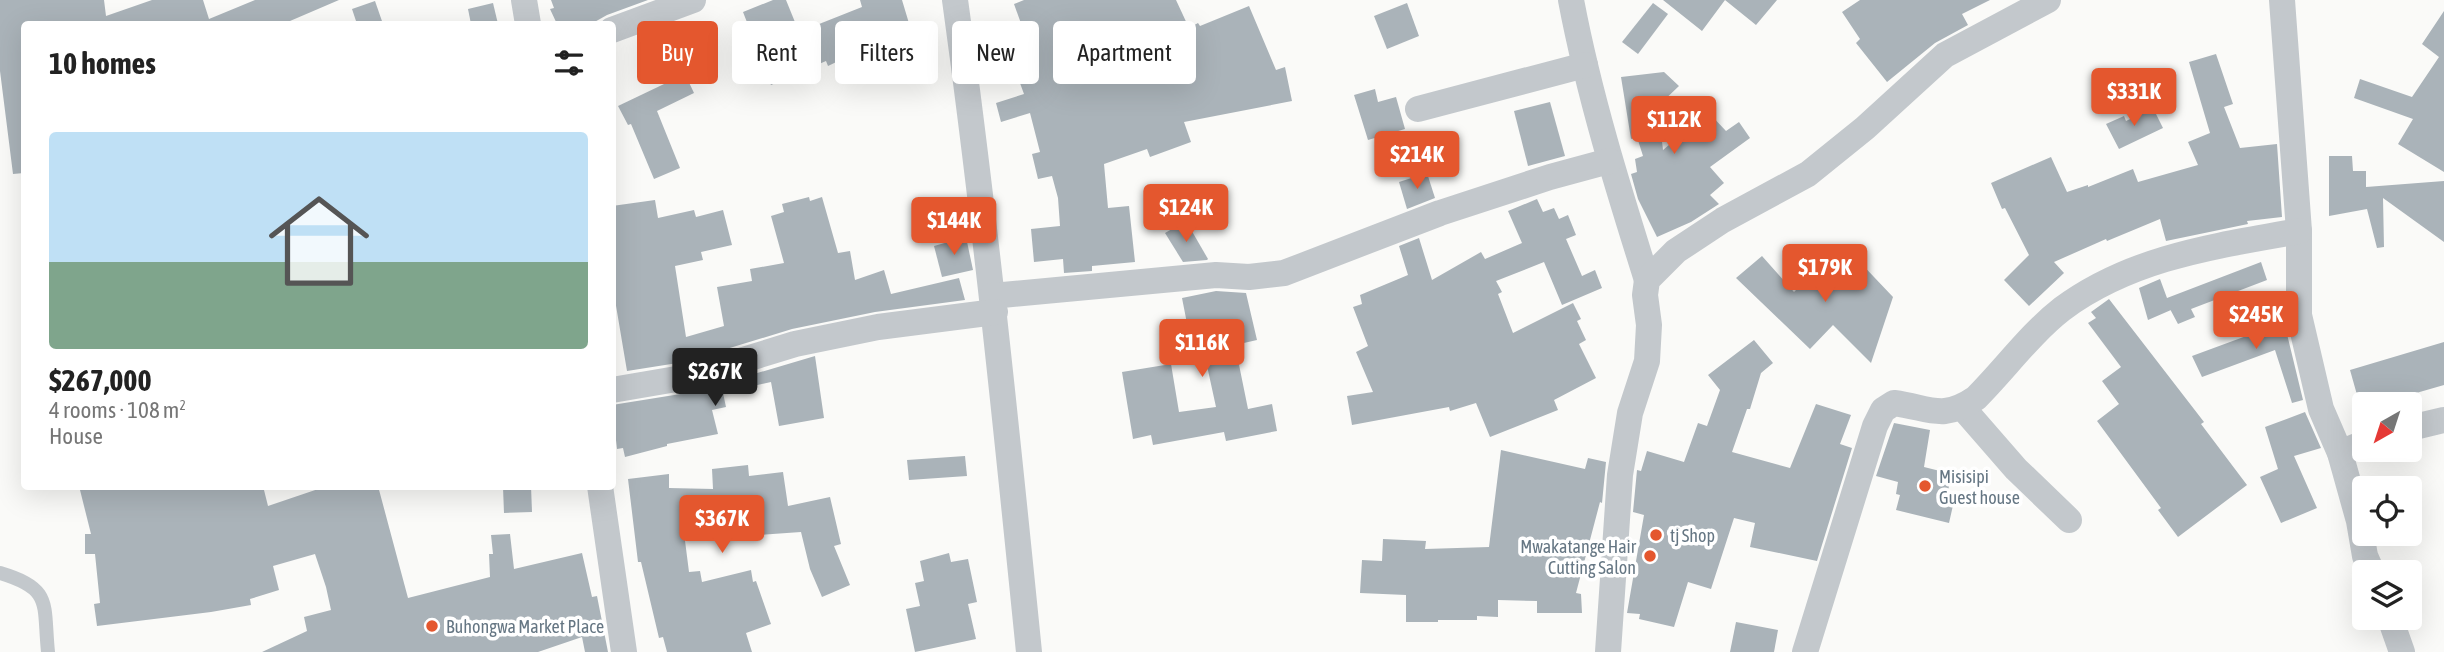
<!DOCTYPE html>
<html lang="en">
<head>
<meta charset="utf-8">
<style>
  body { margin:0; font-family:"Asap Condensed",sans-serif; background:#f6f6f6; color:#222; height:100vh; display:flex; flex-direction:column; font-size:26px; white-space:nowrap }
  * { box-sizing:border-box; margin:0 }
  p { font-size:23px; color:#767676 }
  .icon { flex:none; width:38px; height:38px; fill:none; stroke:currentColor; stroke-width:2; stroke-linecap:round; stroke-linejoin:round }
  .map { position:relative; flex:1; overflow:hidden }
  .side { position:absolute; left:21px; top:21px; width:595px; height:469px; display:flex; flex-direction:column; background:#fff; border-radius:7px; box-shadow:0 7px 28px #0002 }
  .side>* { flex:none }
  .hud { position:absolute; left:637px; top:21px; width:665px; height:63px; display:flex; gap:14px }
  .needle { width:46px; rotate:219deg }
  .buttons { position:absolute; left:2352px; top:392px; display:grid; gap:14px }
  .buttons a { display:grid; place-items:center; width:70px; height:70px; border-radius:7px; background:#fff; box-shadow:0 7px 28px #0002; font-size:35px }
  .price { position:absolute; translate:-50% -60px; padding:0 16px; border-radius:7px; background:#e4572e; color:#fff; font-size:23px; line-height:46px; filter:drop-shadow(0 2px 4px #0008) }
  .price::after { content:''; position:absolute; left:50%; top:42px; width:21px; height:16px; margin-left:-10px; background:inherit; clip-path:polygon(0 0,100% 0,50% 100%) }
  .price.current { background:#222; color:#fff }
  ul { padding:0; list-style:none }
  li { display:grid; align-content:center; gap:14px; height:371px; padding:0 28px }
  li span { display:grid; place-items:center; height:217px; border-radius:7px; color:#555 }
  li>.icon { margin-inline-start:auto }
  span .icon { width:126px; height:126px; fill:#fffc; stroke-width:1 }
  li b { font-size:30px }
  h2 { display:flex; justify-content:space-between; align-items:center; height:84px; padding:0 28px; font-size:30px }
  .pill { padding:0 24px; border-radius:7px; background:#fff; box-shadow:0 7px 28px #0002; font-size:24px; line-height:63px }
  .pill.current { background:#e4572e; color:#fff }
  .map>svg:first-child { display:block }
  .building { fill:#aab3b9 }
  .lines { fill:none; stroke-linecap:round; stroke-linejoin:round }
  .lane { stroke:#c3c8cc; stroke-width:14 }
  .street { stroke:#c3c8cc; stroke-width:26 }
  .poi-dot { fill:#e4572e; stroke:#fff; stroke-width:2.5 }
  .labels { text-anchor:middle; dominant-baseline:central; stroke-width:7; stroke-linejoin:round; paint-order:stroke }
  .poi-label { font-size:18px; fill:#657683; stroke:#fff; text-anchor:start }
</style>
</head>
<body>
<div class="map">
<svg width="2444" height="652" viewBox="0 0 2444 652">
  <rect width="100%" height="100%" fill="#fafaf8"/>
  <g class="building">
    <path d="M0 0H104L106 16 152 0H203L209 19 255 0H339L283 24H24V173L13 174 0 71Z"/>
    <path d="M551 0H648L607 15 591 24H557L550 9 554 8Z"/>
    <path d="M773 0H786L799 32 862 7 860 0H902L911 30 899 34 901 40 853 54 828 66 826 61 771 85 756 51 752 52 744 32 750 30 743 12Z"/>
    <path d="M1024 0H1176L1189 28 1198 23 1200 26 1249 6 1276 70 1285 67 1292 101 1184 122 1191 142 1150 157 1147 149 1104 164 1108 208 1129 206 1135 262 1092 266V271L1064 273 1063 259 1034 262 1031 229 1060 226 1058 198 1052 176 1038 179 1032 154 1040 152 1030 113 1001 122 996 103 1024 94 1017 75 1037 68 1014 4Z"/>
    <path d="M1663 0H1777L1756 25 1725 0 1702 31Z"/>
    <path d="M1860 0H1990L1962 14 1968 25 1935 43 1887 82 1856 43 1860 39 1842 12Z"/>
    <path d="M375 1 383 24H357L352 9Z"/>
    <path d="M493 3 498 24H471L468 9Z"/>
    <path d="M1407 3 1419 36 1387 49 1374 16Z"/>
    <path d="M1653 3 1668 14 1638 54 1622 42Z"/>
    <path d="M2444 11V172L2398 144 2413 119 2354 98 2360 79 2412 97 2439 57 2422 44Z"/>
    <path d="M2216 54 2233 104 2224 107 2240 148 2277 144 2282 217 2247 221 2248 224 2166 241 2160 219 2107 241 2106 239 2054 262 2064 273 2029 306 2004 280 2029 255 2005 208 2002 209 1991 183 2051 157 2067 192 2088 185V187L2133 169 2138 182 2198 165 2188 142 2210 133 2189 62Z"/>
    <path d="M1664 72 1679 86 1658 106 1663 150 1708 112 1726 131 1739 122 1750 138 1710 167 1724 183 1710 195 1719 204 1691 222 1657 237 1638 199 1631 174 1637 172 1635 159 1643 156 1637 137 1631 139 1621 77Z"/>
    <path d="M685 74 694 93 657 111 680 168 654 179 631 124 628 125 618 106Z"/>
    <path d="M1375 89 1378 102 1396 97 1405 129 1368 140 1354 95Z"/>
    <path d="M1550 102 1565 156 1528 166 1514 111Z"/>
    <path d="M2153 108 2163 128 2119 149 2106 124 2124 116 2126 121Z"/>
    <path d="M2329 156H2352L2353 171H2366V187L2444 181V242L2383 198 2384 247 2377 248 2367 209 2329 216Z"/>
    <path d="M1427 173 1435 198 1407 209 1399 182Z"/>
    <path d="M809 197 810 201 822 197 838 253 850 251 855 280 884 270 891 294 959 278 965 300 875 312 792 329 684 362 627 371 612 282V206L655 200 658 218 694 210 696 217 723 210 732 245 701 252 703 260 675 266 686 337 724 326 717 287 752 281 750 269 784 263 771 216 784 212 782 204Z"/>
    <path d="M1537 199 1543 212 1554 208 1559 219 1568 215 1576 235 1566 239 1582 276 1595 270 1602 288 1562 305 1544 262 1496 281 1502 292 1498 294 1513 333 1573 303 1581 319 1577 321 1586 340 1579 344 1596 378 1554 400 1558 410 1490 437 1476 403 1450 411 1449 407 1352 425 1347 396 1373 392 1356 352 1368 346 1353 307 1362 304 1360 295 1408 275 1399 246 1419 238 1432 280 1481 252 1485 259 1522 243 1508 211Z"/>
    <path d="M1186 221 1208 259 1207 260 1183 262 1165 233Z"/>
    <path d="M966 237 973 270 942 277 934 246Z"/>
    <path d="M1762 256 1794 292 1812 274 1823 286 1855 257 1893 297 1871 363 1833 325 1810 349 1736 278Z"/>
    <path d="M2261 262 2267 280 2191 309 2195 317 2178 324 2170 309 2171 310 2148 320 2139 288 2160 279 2167 298Z"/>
    <path d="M1216 291 1246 293 1257 340 1235 345 1248 409 1272 404 1277 431 1226 441 1224 432 1153 445 1151 435 1133 439 1122 372 1171 364 1179 412 1216 407 1204 352 1193 354 1182 298Z"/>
    <path d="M2109 299 2204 422 2201 424 2247 485 2178 537 2158 510 2161 508 2097 421 2119 404 2102 381 2121 367 2088 323 2096 318 2091 312Z"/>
    <path d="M2275 301 2286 330 2303 400 2292 403 2275 350 2202 377 2192 356 2268 328 2260 306Z"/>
    <path d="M1754 340 1773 363 1761 373 1750 409H1747L1732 452 1790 468 1816 404 1851 415 1840 444 1852 448 1817 561 1750 547 1755 523 1734 518 1711 589 1688 582 1674 627 1639 619 1640 614 1627 613 1644 515 1633 512 1637 470 1641 471 1647 451 1684 462 1698 423 1707 426 1720 390 1708 375Z"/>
    <path d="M2444 342V385L2378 404H2364V408L2361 409 2350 370Z"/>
    <path d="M815 356 824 418 779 426 771 382 723 393 726 407 712 410 718 434 667 444V446L625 457 623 448 617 449 612 405 693 392Z"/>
    <path d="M2305 412 2321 448 2294 456 2317 508 2281 523 2260 477 2278 469 2265 427Z"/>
    <path d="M1894 423 1930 430 1924 467 1952 474 1946 499 1954 501 1949 523 1896 510 1900 495 1896 494 1898 482 1876 476Z"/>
    <path d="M1501 450 1585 469 1588 458 1606 462 1602 503 1600 502 1576 593 1581 594 1582 613H1537V601L1498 600V617L1477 616V620H1438V622H1406V595L1360 593 1362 560 1382 561 1383 539 1426 541 1425 549 1489 547Z"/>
    <path d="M965 456 967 476 909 480 907 460Z"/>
    <path d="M748 465 749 476 783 472 788 506 830 497 841 544 834 546 850 585 822 597 810 569 801 532 758 535 757 517 699 518V526L683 525 689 572 700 571 702 582 751 570 753 582 756 581 771 624 746 633 752 652H667L663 637 659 638 641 562H638L628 479 669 474V488L713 489 712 469Z"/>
    <path d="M79 486H263L268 506 327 486H378L408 598 490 577 489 554H493L491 535 510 534 514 569 582 553 592 597 597 596 608 652H585L582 637 538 652H262L307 631 304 617 331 610 326 587 315 554 273 566 279 590 250 599 251 605 211 612 97 626 94 604 100 603 95 554H85V534H91Z"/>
    <path d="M531 486 532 512 504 513 503 487Z"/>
    <path d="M949 553 951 562 968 559 977 602 968 604 976 639 915 652 906 609 920 606 915 583 924 581 920 561Z"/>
    <path d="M1736 622 1778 630 1774 652H1730Z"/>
  </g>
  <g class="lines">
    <path class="lane" d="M0 573C53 589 43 603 48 652"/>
    <g class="street">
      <path d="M524 0 528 24"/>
      <path d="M955 0C985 217 1007 434 1029 652"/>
      <path d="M1571 0C1589 95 1618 188 1647 280"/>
      <path d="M2282 0 2299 231V315L2321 409 2340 453 2359 521 2365 556 2372 572"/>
      <path d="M612 30 693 0"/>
      <path d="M1418 109 1585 65"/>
      <path d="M992 296 1216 275 1249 277 1284 273 1440 213 1550 177 1609 161"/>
      <path d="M612 390 688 377 795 344 878 327 995 312"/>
      <path d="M1962 407 2016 469 2069 520"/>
      <path d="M2410 428 2444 420"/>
      <path d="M2340 453 2364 443"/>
      <path d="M600 486 624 652"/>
      <path d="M2390 618 2402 652"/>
      <path d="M1608 652 1620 475 1630 413 1647 361 1649 325 1645 295 1647 280 1676 251 1723 220 1808 174 1865 128 1945 55 2048 0"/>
      <path d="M1805 652 1875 426 1883 410 1894 403C1931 408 1942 421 1976 398 2005 369 2030 334 2062 309 2132 257 2216 246 2299 231"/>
    </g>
  </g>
  <g class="poi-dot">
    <circle cx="1925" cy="486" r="7"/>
    <circle cx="1656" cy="535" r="7"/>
    <circle cx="1650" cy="556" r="7"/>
    <circle cx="432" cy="626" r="7"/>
  </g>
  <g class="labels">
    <g class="poi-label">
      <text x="1939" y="476">Misisipi<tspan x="1939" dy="21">Guest house</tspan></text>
      <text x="1670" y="535">tj Shop</text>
      <text x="1636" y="546" text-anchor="end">Mwakatange Hair<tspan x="1636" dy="21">Cutting Salon</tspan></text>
      <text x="446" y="626">Buhongwa Market Place</text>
    </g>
  </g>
</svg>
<div class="buttons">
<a><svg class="needle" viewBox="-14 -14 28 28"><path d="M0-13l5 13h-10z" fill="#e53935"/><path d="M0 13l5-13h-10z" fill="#767676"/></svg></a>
<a><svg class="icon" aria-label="locate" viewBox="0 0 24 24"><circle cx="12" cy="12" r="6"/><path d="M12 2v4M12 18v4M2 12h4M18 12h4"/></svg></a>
<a><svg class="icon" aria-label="layers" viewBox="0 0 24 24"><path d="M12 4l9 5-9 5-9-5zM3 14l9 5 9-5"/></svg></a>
</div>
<b class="price" style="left:2134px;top:128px">$331K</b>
<b class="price" style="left:1674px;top:156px">$112K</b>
<b class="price" style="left:1417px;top:191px">$214K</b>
<b class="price" style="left:1186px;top:244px">$124K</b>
<b class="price" style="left:954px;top:257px">$144K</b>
<b class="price" style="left:1825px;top:304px">$179K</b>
<b class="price" style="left:2256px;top:351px">$245K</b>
<b class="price" style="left:1202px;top:379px">$116K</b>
<b class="price current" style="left:715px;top:408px">$267K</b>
<b class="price" style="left:722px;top:555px">$367K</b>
<div class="hud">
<a class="pill current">Buy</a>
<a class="pill">Rent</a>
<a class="pill">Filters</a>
<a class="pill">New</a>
<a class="pill">Apartment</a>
</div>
<section class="side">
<h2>10 homes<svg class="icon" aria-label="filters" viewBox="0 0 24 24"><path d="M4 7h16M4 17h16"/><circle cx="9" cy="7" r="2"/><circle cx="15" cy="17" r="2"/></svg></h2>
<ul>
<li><span style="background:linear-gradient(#bfe0f5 60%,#7fa58c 0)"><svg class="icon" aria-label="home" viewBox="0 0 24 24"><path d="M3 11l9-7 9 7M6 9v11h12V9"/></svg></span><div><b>$267,000</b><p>4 rooms · 108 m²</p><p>House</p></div></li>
</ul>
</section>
</div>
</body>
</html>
